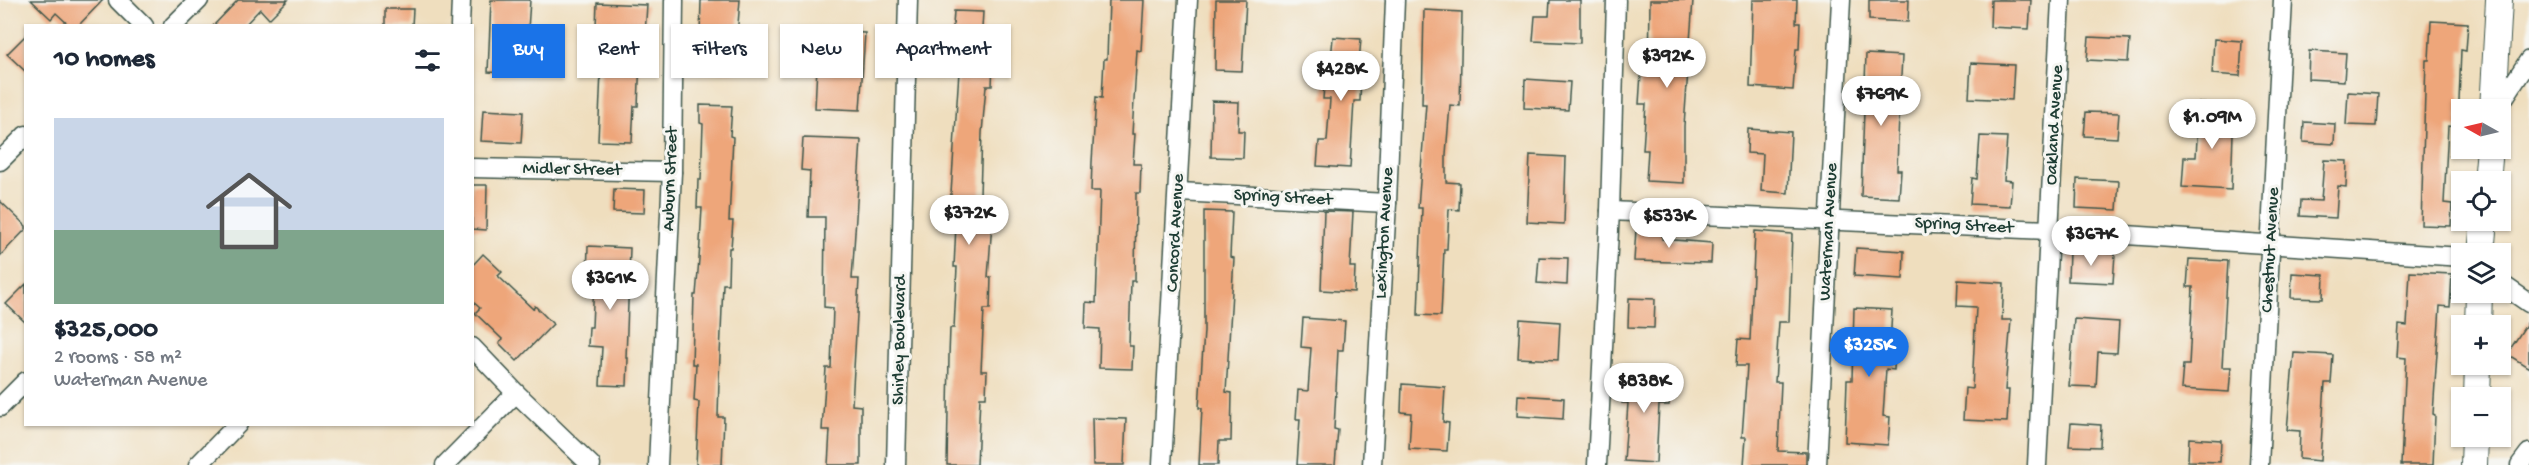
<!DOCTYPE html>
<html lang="en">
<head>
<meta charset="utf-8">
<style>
  body { margin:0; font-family:"Gochi Hand",sans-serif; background:#f2f2f3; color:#1f2937; height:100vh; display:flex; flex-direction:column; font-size:22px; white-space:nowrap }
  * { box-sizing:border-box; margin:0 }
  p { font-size:20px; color:#747a83 }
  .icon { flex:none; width:33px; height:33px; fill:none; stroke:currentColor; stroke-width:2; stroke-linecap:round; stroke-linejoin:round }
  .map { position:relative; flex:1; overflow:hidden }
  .sheet { position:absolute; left:24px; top:24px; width:450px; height:402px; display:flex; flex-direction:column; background:#fff; border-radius:0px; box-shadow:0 2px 4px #0004 }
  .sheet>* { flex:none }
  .banner { position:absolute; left:492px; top:24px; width:570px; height:54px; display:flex; gap:12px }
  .needle { width:39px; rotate:278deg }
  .tools { position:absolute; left:2451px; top:99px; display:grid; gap:12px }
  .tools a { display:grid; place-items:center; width:60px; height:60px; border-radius:0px; background:#fff; box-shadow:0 2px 4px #0004; font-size:30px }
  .price { position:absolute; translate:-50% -51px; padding:0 14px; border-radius:21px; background:#fff; color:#222; font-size:20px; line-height:39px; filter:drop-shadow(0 2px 3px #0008) }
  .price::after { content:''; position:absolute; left:50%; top:36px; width:18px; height:14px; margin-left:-9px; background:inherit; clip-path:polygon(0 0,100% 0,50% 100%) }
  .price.active { background:#1a73e8; color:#fff }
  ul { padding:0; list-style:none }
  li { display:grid; align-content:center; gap:12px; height:318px; padding:0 30px }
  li+li { border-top:2px solid #e0e1e3 }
  li span { display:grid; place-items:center; height:186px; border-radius:0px; color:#555 }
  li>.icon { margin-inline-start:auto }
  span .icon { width:108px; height:108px; fill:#fffc; stroke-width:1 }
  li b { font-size:26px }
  h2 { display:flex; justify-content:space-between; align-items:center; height:72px; padding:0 30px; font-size:26px }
  .tag { padding:0 21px; border-radius:0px; background:#fff; box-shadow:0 2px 4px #0004; font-size:21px; line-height:54px }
  .tag.active { background:#1a73e8; color:#fff }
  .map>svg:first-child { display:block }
  .building { fill:#eea67a }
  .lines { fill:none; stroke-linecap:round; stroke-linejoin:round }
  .street-casing { stroke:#3e5549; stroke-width:21 }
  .secondary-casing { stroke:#3e5549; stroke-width:28 }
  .street { stroke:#fff; stroke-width:18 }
  .secondary { stroke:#fff; stroke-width:26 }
  .labels { text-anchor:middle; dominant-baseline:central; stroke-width:6; stroke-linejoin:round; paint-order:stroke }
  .street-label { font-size:18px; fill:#1f3d34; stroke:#f6f6f2 }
</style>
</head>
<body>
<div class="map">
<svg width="2529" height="465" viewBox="0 0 2529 465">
  <rect width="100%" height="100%" fill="#f6f6f2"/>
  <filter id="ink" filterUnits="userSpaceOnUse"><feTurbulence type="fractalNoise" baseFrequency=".0167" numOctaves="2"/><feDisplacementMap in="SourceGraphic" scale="12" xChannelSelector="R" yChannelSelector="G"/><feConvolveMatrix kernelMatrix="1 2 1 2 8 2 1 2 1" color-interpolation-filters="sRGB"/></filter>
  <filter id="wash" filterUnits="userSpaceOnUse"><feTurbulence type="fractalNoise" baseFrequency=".008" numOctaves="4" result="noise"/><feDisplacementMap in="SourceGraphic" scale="24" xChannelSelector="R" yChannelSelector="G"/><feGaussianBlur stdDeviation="1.35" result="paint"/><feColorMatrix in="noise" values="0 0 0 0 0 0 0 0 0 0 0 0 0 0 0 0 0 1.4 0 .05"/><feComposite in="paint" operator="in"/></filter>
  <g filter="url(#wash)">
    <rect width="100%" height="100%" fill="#efdebe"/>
    <g id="blocks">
      <g class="building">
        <path d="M31 0H103L78 26H70L56 13 51 19Z"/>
        <path d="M238 0H288L269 19 260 9 244 26H213Z"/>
        <path d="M491 0H530L525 74 488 72Z"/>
        <path d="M701 0H740L734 72 699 71Z"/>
        <path d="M1109 0H1144L1141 51 1137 50 1132 134H1135L1133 164H1141L1140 193H1136L1135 281H1131L1129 346H1133L1132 369 1099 368 1100 329 1085 328 1086 302 1096 303 1100 191H1091L1092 162 1096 97 1102 98 1104 59H1107Z"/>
        <path d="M1216 0H1246L1242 71 1215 70Z"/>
        <path d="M1550 0H1580V43L1533 41 1535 16H1549Z"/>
        <path d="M1650 0H1693L1684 126V183L1646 181 1648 150H1643L1646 104H1639L1641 73 1649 74Z"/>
        <path d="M1753 0H1797L1796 23H1800L1799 49H1796L1793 90 1750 87Z"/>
        <path d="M1869 0H1909L1908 22 1869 20Z"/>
        <path d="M1991 0H2031L2029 29 1990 27Z"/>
        <path d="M597 3 647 5 645 34H641L638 106H634L632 142 598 141 601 71H594Z"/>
        <path d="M385 9H413L412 26H385Z"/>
        <path d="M1424 10 1462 12 1460 106 1450 105 1446 154V182L1460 183 1459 210 1449 209 1447 249H1444L1441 316 1418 315 1422 208H1418L1426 104H1422Z"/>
        <path d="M954 11 983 12 980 61H993L992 86H986L982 133 980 195 994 196 988 277H991L990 309H984L981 371H987L986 397H980L977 465H947L949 356 950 328H954L957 267H954L956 225 949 224 961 41 952 40Z"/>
        <path d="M2431 21 2468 23 2466 51 2461 50 2458 127 2448 126 2444 203 2452 204 2451 226 2421 225 2426 60H2429Z"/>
        <path d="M814 31 865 33 860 110 815 108 817 66H812Z"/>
        <path d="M26 35V72L7 54Z"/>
        <path d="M1333 37 1361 39 1358 74H1361L1360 101H1354L1350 168 1317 166 1319 141H1327L1330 99H1323L1325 72H1330Z"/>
        <path d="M2089 37 2130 39 2128 62 2087 60Z"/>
        <path d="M2214 39 2242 41 2240 76 2212 74Z"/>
        <path d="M2309 51 2346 53 2344 81 2308 79Z"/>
        <path d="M1866 54 1902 56 1898 138 1897 170H1901L1899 198 1861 196Z"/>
        <path d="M1971 63 2014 65 2012 100 1969 98Z"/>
        <path d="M1525 79 1570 82 1568 110 1524 108Z"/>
        <path d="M2348 92 2378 94 2376 126 2346 125Z"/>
        <path d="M1212 101 1239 102 1238 131H1244L1243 158 1211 157Z"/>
        <path d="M2199 103 2234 105 2231 190 2182 187 2184 157H2196Z"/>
        <path d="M700 105 732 106 730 136 733 137 729 221H733L731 248H729L728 284H723L719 380 718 417H724L722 465H696L699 402 694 401 696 364H692L694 295H696L699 259 702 208H697L698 180H701L703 124 700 123Z"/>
        <path d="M483 110 523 112 521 143 481 141Z"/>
        <path d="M2086 112 2119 113 2117 138 2084 136Z"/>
        <path d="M2304 122 2335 124 2334 144 2303 142Z"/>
        <path d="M1748 129 1791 132 1788 193 1761 191 1763 154 1747 153Z"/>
        <path d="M1980 136 2007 137 2004 180 2012 181 2010 206 1970 204 1972 178 1977 179Z"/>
        <path d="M803 138 861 140 852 279H859L852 405 861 406V465H828L830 430H822L826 368H831L833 308 824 307 825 217H808L810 171 801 170Z"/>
        <path d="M1530 155 1566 157 1564 224 1527 222Z"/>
        <path d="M2324 160 2347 161 2346 187 2338 186 2336 218 2300 216 2301 200 2321 201Z"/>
        <path d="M2077 179 2119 181 2117 210 2076 208Z"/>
        <path d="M472 185H487L486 230 472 229Z"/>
        <path d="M614 189 645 190 644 213 613 212Z"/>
        <path d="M0 201 26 226V229L0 256Z"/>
        <path d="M1204 211 1232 212 1230 257 1234 258 1226 392 1232 393 1231 441H1219L1218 465H1199L1202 408H1199L1204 331Z"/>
        <path d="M1324 211 1353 212 1350 267H1355L1354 292 1321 290Z"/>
        <path d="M1636 229 1663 231 1662 239 1712 243 1711 263 1634 261Z"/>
        <path d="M1755 231 1792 234 1789 322H1779L1775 382H1781L1778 451 1806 452V465H1744L1746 437H1742L1747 366H1736L1738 339 1750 340Z"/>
        <path d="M588 246 630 248 626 358H628L627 386 600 385 602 347 588 346 589 327H592L594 280 587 279Z"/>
        <path d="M1856 248 1904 251 1903 279 1854 276Z"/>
        <path d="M2069 251 2115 254 2113 283 2068 281Z"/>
        <path d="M483 254 502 272 498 276 533 309 535 306 553 324 517 361 499 343 503 340 475 313 480 308 472 301V266Z"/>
        <path d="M1539 257 1568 258 1567 285 1537 283Z"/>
        <path d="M2189 259 2228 261 2222 367H2231L2229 392 2181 389 2183 365H2189L2193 287H2187Z"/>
        <path d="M2410 272 2452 274 2450 307 2440 306 2433 414 2435 415 2433 465H2401L2406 358 2397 357 2399 325 2407 326Z"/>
        <path d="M2292 273 2324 275 2323 299 2291 298Z"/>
        <path d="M1958 280 2004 283 2002 320H2011L2005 390H2009L2007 422 1963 420 1965 388 1972 389 1976 307 1957 306Z"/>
        <path d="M26 284V323L6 304Z"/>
        <path d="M1629 298 1655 299 1654 328 1628 327Z"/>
        <path d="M1854 308 1892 310 1890 346H1895L1894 370 1886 369 1883 416 1890 417 1888 445 1845 442 1847 380H1852Z"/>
        <path d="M1303 318 1345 321 1343 350H1338L1334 429 1338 430 1335 465H1297L1300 419H1296L1298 390 1308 391 1311 348 1301 347Z"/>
        <path d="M1520 319 1560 322 1558 360 1518 358Z"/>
        <path d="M2074 319 2119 322 2117 353 2098 352 2096 387 2069 386Z"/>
        <path d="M2529 320V368L2507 354Z"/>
        <path d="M2294 353 2333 355 2331 383H2325L2320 461 2299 459 2300 431 2287 430Z"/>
        <path d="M1624 373 1670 376 1669 405H1659L1656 463 1624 461 1628 403H1622Z"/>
        <path d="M1402 384 1445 387 1443 422 1449 423 1447 451 1409 449 1411 413 1401 412Z"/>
        <path d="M1518 395 1564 398 1563 419 1517 416Z"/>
        <path d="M1092 418 1126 419 1124 465H1093Z"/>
        <path d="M2071 423 2101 425 2100 447 2069 446Z"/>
        <path d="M2189 438 2221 440 2220 462 2188 461Z"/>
      </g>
    </g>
  </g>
  <g filter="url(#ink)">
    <use href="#blocks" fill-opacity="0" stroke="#3e5549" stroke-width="1.5"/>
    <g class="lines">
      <g class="street-casing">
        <g id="street">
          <path d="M118 0 144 26"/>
          <path d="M173 26 199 0"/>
          <path d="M460 26 461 0"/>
          <path d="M2496 110 2529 60"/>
          <path d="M0 161 26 135"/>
          <path d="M472 168 672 172"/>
          <path d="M1179 192 1387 203"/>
          <path d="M1610 211 2049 230 2462 257"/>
          <path d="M2500 283 2529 303"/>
          <path d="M472 347 516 393 591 465"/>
          <path d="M0 407 26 381"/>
          <path d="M198 465 238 424"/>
          <path d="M445 465 516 393"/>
          <path d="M658 465 672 172 674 0"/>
          <path d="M896 465 908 0"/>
          <path d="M1162 465 1188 0"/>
          <path d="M1372 465 1387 203 1395 0"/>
          <path d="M1597 465 1610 211 1616 0"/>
          <path d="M1817 465 1841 0"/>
          <path d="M2037 465 2061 0"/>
          <path d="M2259 465 2283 0"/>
          <path d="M2520 465 2529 453"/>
        </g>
      </g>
      <g class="secondary-casing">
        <g id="secondary">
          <path d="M2493 110 2499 0"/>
          <path d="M2487 182 2490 148"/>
          <path d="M2481 254 2484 220"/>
          <path d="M2478 326 2479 292"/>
          <path d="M2477 398 2478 364"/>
          <path d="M2474 465 2475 436"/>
        </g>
      </g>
      <use href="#street" class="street"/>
      <use href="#secondary" class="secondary"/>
    </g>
  </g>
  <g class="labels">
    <g class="street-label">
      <text transform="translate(2055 125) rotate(-87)">Oakland Avenue</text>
      <text transform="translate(572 170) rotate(1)">Midler Street</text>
      <text transform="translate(671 179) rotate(-88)">Auburn Street</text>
      <text transform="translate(1283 198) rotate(3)">Spring Street</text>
      <text transform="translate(1964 226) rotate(3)">Spring Street</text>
      <text transform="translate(1829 232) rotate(-87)">Waterman Avenue</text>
      <text transform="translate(1176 233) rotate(-87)">Concord Avenue</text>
      <text transform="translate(1385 233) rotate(-87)">Lexington Avenue</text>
      <text transform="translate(2271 250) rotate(-87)">Chestnut Avenue</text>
      <text transform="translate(900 340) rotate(-89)">Shirley Boulevard</text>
    </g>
  </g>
</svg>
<div class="tools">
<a><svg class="needle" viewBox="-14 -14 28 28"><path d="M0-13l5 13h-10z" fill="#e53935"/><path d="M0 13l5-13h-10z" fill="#747a83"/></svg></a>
<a><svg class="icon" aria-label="locate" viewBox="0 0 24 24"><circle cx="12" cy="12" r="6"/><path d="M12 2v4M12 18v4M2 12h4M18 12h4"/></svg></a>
<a><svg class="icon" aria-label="layers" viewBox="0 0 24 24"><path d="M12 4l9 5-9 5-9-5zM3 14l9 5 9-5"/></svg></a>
<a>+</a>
<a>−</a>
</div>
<b class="price" style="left:1667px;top:89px">$392K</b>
<b class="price" style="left:1341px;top:102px">$428K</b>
<b class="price" style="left:1881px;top:127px">$769K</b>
<b class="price" style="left:2212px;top:150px">$1.09M</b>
<b class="price" style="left:969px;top:246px">$372K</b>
<b class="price" style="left:1669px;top:249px">$533K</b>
<b class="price" style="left:2091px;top:267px">$367K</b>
<b class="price" style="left:610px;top:311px">$361K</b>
<b class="price active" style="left:1869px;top:378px">$325K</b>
<b class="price" style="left:1644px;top:414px">$838K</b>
<div class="banner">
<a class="tag active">Buy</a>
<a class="tag">Rent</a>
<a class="tag">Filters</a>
<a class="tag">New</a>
<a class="tag">Apartment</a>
</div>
<section class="sheet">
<h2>10 homes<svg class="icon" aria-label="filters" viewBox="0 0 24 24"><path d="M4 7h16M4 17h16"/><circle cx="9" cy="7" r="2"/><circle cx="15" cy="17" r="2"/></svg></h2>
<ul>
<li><span style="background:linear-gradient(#c9d6e8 60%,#7fa58c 0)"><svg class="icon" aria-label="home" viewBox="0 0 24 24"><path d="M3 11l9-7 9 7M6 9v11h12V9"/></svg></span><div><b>$325,000</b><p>2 rooms · 58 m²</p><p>Waterman Avenue</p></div></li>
</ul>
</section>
</div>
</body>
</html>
